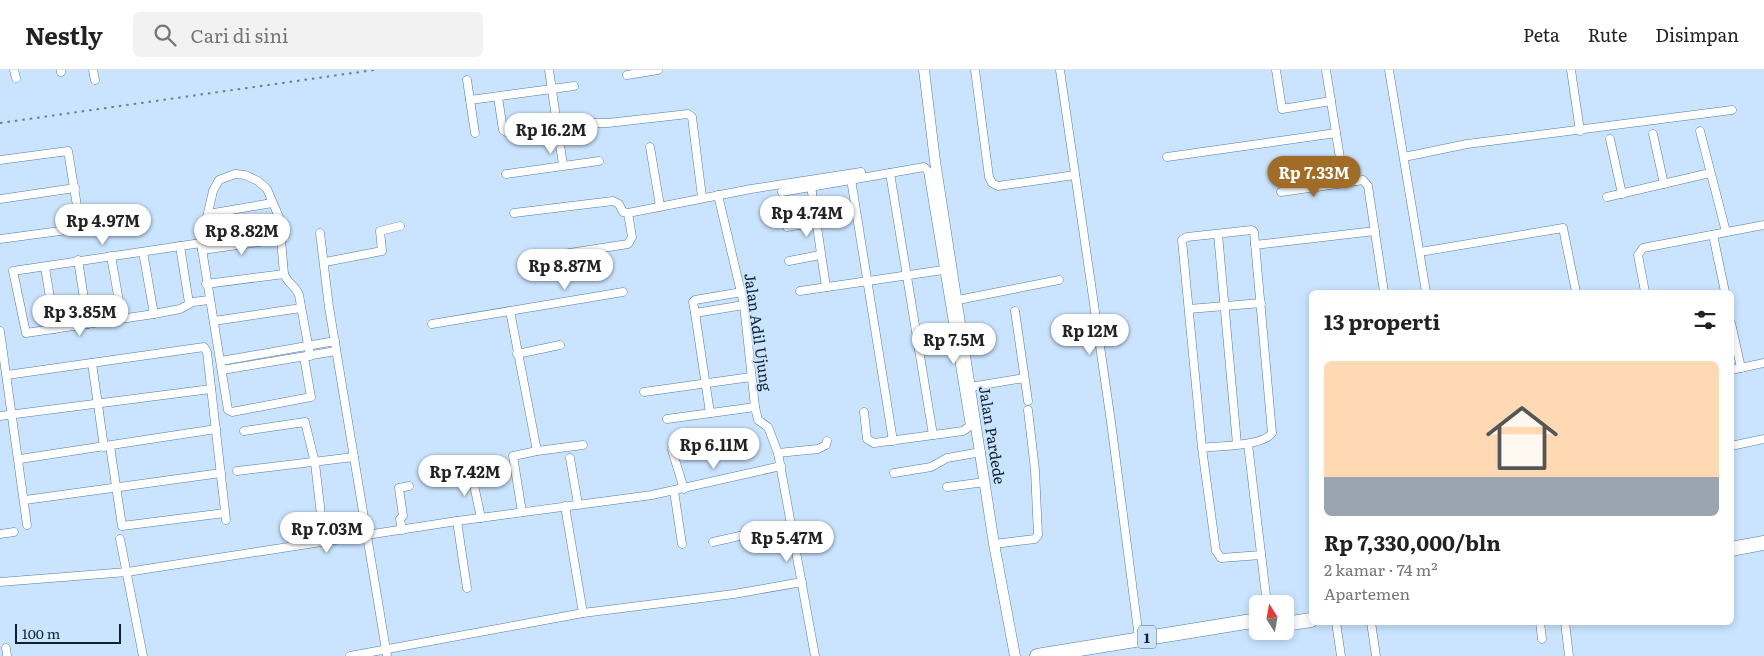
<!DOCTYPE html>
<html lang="id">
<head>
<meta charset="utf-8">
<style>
  body { margin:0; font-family:Literata,serif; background:#f2f2f2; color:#222; height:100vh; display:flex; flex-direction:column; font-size:19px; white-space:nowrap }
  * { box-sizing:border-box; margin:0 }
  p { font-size:16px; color:#767676 }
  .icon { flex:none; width:28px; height:28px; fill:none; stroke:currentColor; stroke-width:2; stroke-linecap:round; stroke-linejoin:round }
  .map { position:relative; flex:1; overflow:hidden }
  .sheet { position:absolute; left:1309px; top:220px; width:425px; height:335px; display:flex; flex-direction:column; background:#fff; border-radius:8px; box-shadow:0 2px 8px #0003 }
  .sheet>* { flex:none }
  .needle { width:32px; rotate:349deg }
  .buttons { position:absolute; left:1249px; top:525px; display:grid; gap:10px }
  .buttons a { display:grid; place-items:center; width:45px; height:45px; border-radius:8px; background:#fff; box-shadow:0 2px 8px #0003; font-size:25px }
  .scale { position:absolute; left:15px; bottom:12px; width:106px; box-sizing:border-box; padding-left:5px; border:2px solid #112131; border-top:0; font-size:14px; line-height:18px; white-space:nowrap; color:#112131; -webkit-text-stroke:4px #cae4ff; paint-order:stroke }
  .price { position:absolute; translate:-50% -42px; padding:0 11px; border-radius:18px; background:#fff; color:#222; font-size:16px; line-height:32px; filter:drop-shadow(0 1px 2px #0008) }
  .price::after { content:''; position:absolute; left:50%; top:30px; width:15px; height:11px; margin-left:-8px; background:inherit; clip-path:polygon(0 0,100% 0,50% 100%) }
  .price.current { background:#a16c25; color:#fff }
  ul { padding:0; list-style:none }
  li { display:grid; align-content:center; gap:10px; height:265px; padding:0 15px }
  li span { display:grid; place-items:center; height:155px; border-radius:8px; color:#555 }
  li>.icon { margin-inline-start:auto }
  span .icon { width:90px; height:90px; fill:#fffc; stroke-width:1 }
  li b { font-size:21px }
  h2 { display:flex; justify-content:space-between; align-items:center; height:60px; padding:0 15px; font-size:21px }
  header { display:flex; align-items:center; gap:30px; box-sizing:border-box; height:70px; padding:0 25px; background:#fff; border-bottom:1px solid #e0e0e0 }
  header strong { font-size:24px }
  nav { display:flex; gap:28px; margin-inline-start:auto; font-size:18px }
  .search { width:350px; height:45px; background:#f2f2f2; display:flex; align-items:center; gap:12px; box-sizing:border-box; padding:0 18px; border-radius:8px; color:#767676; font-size:19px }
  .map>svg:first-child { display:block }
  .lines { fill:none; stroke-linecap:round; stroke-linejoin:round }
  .street-casing { stroke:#547ba4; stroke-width:9 }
  .secondary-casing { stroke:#547ba4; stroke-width:11 }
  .highway-casing { stroke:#547ba4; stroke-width:15 }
  .street { stroke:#fff; stroke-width:8 }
  .secondary { stroke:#fff; stroke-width:10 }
  .highway { stroke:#fff; stroke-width:14 }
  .rail { stroke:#6a7e94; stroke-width:2; stroke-dasharray:2.5 5; stroke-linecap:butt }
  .labels { text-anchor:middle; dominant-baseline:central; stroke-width:4; stroke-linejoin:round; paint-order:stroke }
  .shield { fill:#cae4ff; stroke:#485c6f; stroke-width:1 }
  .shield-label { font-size:14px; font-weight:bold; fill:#112131 }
  .street-label { font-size:15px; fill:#112131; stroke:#cae4ff }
</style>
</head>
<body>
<header>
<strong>Nestly</strong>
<div class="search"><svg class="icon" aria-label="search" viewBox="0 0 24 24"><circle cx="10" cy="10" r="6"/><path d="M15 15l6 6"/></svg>Cari di sini</div>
<nav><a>Peta</a><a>Rute</a><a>Disimpan</a></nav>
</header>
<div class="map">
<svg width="1764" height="586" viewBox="0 0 1764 586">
  <rect width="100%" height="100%" fill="#cae4ff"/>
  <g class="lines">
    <g class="street-casing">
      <g id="street">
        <path d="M14 0 16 8"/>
        <path d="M61 0V2"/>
        <path d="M93 0 95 10"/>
        <path d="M549 0 563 95"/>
        <path d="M975 0 989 107 992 113 998 116 1075 105"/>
        <path d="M1060 0 1111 352 1139 568"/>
        <path d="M1276 0 1282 39 1331 31"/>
        <path d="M1326 0 1344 113 1363 110 1368 116 1384 222"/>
        <path d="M1389 0 1426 222"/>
        <path d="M1571 0 1580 61"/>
        <path d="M627 5 658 0"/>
        <path d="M467 10 470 30"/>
        <path d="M498 27 503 60 508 63 567 53H608L688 44 692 47 702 127"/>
        <path d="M1700 61 1726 162"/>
        <path d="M475 63 470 30 574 16"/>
        <path d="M1653 64 1664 114"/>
        <path d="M1610 69 1622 124"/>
        <path d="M650 77 660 136"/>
        <path d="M1167 87 1336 63"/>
        <path d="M1404 87 1467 74 1732 40"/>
        <path d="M0 90 68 81 80 154 75 159 0 169"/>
        <path d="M890 103 933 365"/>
        <path d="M506 104 599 91"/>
        <path d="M851 109 893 371"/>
        <path d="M811 116 826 217"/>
        <path d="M782 122 924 97 928 101 970 356 963 361 874 373 867 369 864 342"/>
        <path d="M1281 122 1344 113"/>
        <path d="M718 125 744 235 755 337 758 350 768 357 778 383 815 586"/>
        <path d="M1607 127 1710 103"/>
        <path d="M0 129 75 118"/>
        <path d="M514 143 613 131 619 134 623 142 628 143"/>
        <path d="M208 144 272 133"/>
        <path d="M787 157 816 152"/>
        <path d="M320 163 329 237 387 586"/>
        <path d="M1218 164 1237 374"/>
        <path d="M1713 165 1725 222"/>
        <path d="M201 173 13 201 26 263 154 244 180 239 193 232 209 230"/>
        <path d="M1255 175 1375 161"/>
        <path d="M180 176 189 233"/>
        <path d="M202 180 280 169"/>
        <path d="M143 182 154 244"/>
        <path d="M1420 182 1563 158 1576 222"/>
        <path d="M111 186 122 248"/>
        <path d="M531 189 628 174 632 167 628 143 751 119 861 102"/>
        <path d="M78 190 88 254"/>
        <path d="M789 191 820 185"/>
        <path d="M325 192 382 181 380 161 400 156"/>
        <path d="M45 197 55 259"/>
        <path d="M284 204 279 147 267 119 258 111 245 105 235 104 219 110 213 121 201 173 228 340 232 342 311 327 304 287"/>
        <path d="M206 214 284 204C288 214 296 216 299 225L310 286"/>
        <path d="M800 221 950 199"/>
        <path d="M1645 222 1638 185 1643 178 1764 155"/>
        <path d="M958 230 1059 210"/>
        <path d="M1189 239 1261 233"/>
        <path d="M510 241 537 381 513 386 522 442"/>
        <path d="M1015 241 1028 331"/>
        <path d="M695 243 693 232 695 230 742 222"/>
        <path d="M214 251 301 238"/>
        <path d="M1731 253 1741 298"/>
        <path d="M432 254 623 222"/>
        <path d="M0 261 27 455"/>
        <path d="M517 284 560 275"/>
        <path d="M221 291 335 271"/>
        <path d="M92 293 104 377"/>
        <path d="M222 300 336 281"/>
        <path d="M1731 300 1764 293"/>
        <path d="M7 305 204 277 207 282 226 450"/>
        <path d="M970 317 1024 308"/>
        <path d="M644 322 751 307"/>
        <path d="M710 343 695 243 744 235"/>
        <path d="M0 346 211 319"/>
        <path d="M667 349 755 337"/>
        <path d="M244 361 305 352 315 393 323 462"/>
        <path d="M1248 374 1267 534"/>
        <path d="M110 376 122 456 225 443"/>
        <path d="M1731 376 1764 369"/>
        <path d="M1202 378C1217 376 1264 376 1272 363L1254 162 1252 160 1187 167 1182 170 1202 378 1216 481 1221 488 1261 485"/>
        <path d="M672 380 684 419"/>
        <path d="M537 381 583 375"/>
        <path d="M778 383 818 379 826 375 827 371"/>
        <path d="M570 388 578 434"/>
        <path d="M20 389 216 359"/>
        <path d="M237 401 354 387"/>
        <path d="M471 401 481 448"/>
        <path d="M894 403 931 397 947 388 981 382"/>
        <path d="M947 417 985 412"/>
        <path d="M674 421 682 474"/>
        <path d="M25 430 221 403"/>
        <path d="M565 436 583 543"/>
        <path d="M457 451 467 518"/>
        <path d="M402 460 400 449 403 446 399 418 409 416"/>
        <path d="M0 464 14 462"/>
        <path d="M120 469 143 586"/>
        <path d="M713 472 792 454"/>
        <path d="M994 474 1035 469 1038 465 1035 400 1028 340"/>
        <path d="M0 512 127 502 457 451 652 425 781 396"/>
        <path d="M1336 552 1341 586"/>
        <path d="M1371 552 1376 586"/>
        <path d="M1540 552 1542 569"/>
        <path d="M1565 552 1569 586"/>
        <path d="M6 578 7 586"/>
        <path d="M350 586 583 543 734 524 802 512"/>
      </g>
    </g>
    <g class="secondary-casing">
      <path id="secondary" d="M924 0 935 91 994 474 1015 586"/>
    </g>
    <g class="highway-casing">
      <g id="highway">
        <path d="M1731 479 1764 473"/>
        <path d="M1285 554 1311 550"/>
        <path d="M1037 586 1258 550"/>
      </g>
    </g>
    <use href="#street" class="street"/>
    <use href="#secondary" class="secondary"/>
    <use href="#highway" class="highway"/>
    <path class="rail" d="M0 53 374 0"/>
  </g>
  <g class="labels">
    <rect class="shield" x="1138" y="555.5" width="18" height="23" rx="4"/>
    <g class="shield-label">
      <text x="1147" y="567">1</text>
    </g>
    <g class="street-label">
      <text transform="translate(759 262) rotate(82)">Jalan Adil Ujung</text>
      <text transform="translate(993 365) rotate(81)">Jalan Pardede</text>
    </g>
  </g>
</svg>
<div class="buttons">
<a><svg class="needle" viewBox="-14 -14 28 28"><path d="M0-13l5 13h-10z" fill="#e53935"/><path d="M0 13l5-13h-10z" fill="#767676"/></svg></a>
</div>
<div class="scale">100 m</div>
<b class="price" style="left:551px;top:85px">Rp 16.2M</b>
<b class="price current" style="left:1314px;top:128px">Rp 7.33M</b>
<b class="price" style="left:807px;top:168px">Rp 4.74M</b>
<b class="price" style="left:103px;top:176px">Rp 4.97M</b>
<b class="price" style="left:242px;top:186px">Rp 8.82M</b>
<b class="price" style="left:565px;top:221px">Rp 8.87M</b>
<b class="price" style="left:80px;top:267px">Rp 3.85M</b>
<b class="price" style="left:1090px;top:286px">Rp 12M</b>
<b class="price" style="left:954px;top:295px">Rp 7.5M</b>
<b class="price" style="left:714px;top:400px">Rp 6.11M</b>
<b class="price" style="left:465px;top:427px">Rp 7.42M</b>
<b class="price" style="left:327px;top:484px">Rp 7.03M</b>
<b class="price" style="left:787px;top:493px">Rp 5.47M</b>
<section class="sheet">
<h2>13 properti<svg class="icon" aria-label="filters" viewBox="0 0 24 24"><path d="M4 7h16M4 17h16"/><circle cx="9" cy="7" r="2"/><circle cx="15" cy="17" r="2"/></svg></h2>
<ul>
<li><span style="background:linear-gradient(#ffd9b3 75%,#9aa5b1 0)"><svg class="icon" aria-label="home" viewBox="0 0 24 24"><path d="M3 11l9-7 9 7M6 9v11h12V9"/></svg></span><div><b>Rp 7,330,000/bln</b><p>2 kamar · 74 m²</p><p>Apartemen</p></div></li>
</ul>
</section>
</div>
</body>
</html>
